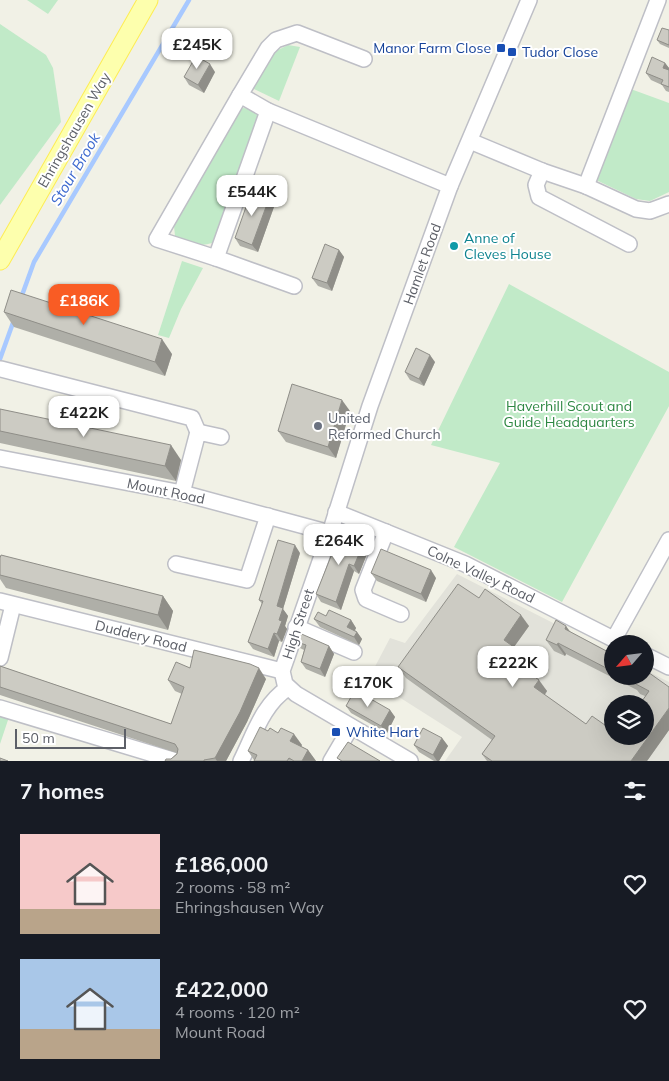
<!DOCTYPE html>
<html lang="en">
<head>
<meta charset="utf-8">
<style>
  body { margin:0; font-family:Mulish,sans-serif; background:#20242c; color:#f1f3f6; height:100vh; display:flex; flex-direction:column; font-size:19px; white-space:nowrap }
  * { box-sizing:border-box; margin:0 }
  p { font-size:16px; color:#9ea1a6 }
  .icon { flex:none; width:28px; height:28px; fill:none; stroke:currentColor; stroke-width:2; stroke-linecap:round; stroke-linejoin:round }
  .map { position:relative; height:761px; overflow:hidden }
  .panel { display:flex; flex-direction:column; background:#171b24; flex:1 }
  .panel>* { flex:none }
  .needle { width:32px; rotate:242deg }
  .buttons { position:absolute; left:604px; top:635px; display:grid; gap:10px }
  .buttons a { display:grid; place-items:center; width:50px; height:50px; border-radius:50%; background:#171b24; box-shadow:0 5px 20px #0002; font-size:25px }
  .scale { position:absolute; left:15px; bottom:12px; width:111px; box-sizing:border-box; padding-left:5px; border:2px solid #5d6068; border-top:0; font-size:14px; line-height:18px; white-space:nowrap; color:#5d6068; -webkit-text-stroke:4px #fff; paint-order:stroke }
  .price { position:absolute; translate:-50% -42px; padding:0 11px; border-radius:10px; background:#fff; color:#222; font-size:16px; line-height:32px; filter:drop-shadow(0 1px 2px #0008) }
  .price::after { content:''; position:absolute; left:50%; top:30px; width:15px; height:11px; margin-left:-8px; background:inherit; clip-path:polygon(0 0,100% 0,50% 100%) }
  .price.on { background:#f95c24; color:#fff }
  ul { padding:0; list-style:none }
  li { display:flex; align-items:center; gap:15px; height:125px; padding:0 20px }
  li span { display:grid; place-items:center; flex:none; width:140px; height:100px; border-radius:0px; color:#555 }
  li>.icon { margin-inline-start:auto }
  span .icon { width:60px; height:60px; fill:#fffc; stroke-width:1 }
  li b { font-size:21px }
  h2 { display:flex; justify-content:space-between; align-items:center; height:60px; padding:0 20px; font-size:21px }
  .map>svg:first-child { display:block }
  .industrial { fill:#e2e2da; fill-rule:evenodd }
  .green { fill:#c1eac8 }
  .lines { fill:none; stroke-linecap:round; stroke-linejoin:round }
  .stream { stroke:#a8c9ff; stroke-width:4.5 }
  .minor-casing { stroke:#bebfc6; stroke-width:18 }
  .major-casing { stroke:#feed52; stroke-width:21 }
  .minor { stroke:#fff; stroke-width:15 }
  .major { stroke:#fdffad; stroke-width:19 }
  .wall { fill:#afafa8 }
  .shaded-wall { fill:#8f8e88 }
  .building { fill:#cccbc3; stroke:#8f8e88 }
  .transit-dot { fill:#1a4fb4; stroke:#fff; stroke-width:2 }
  .culture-dot { fill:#0f9aa8; stroke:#fff; stroke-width:2 }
  .worship-dot { fill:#6b7280; stroke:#fff; stroke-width:2 }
  .labels { text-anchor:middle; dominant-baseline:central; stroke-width:4; stroke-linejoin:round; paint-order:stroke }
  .transit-label { font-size:14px; fill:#164399; stroke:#fff; text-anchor:start }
  .street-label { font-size:14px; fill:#5d6068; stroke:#fff }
  .culture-label { font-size:14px; fill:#0d838f; stroke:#fff; text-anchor:start }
  .park-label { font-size:14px; fill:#2d8742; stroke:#fff }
  .worship-label { font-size:14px; fill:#5b616d; stroke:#fff; text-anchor:start }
  .water-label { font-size:15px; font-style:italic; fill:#3e6acf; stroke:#fff }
</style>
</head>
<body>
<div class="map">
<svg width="669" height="761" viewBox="0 0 669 761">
  <rect width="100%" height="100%" fill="#f1f1e6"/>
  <path class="industrial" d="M457 574 612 653V676H645V670L669 682V761H445L462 737 369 678 390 638 405 643ZM612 704H645V736H612Z"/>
  <g class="green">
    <path d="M27 0H58L48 14Z"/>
    <path d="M0 24 46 55 53 68 61 122 0 205Z"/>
    <path d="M288 45 300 47 279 101 252 88 272 53Z"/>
    <path d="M628 88 669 103V192L650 201 636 199 594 179Z"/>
    <path d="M243 108 255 109 260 115 215 242C201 247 187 246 175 236L174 226 236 113Z"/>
    <path d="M182 261 203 268 181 309 169 338 158 335Z"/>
    <path d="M509 284 669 372V406L562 602 454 547 500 463 431 445Z"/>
    <path d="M0 712 10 714 0 744Z"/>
  </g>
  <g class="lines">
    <g class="stream">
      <path d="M21 298 34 262 189 0"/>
      <path d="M0 359 14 320"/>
    </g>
    <g class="minor-casing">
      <g id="minor">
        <path d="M364 59 297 33 276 40 268 48 240 95 268 111 450 186"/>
        <path d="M268 111 216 258 294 286"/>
        <path d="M470 141 542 171 586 186 636 209 650 211 669 204"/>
        <path d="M542 171 536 185 539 197 629 244"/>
        <path d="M586 186 658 0"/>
        <path d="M216 258 157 239 240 95"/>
        <path d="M1 369 192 418 198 432"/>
        <path d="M0 458 182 493 330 533"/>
        <path d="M182 493 198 432 221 437"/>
        <path d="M336 512 465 564 623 644"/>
        <path d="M386 532 363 590 366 599 401 614"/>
        <path d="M176 564 247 580 268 516"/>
        <path d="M0 601 282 671"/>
        <path d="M296 627 354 652"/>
        <path d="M614 639 669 540"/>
        <path d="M645 655 669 667"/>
        <path d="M0 658 13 605"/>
        <path d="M0 708 176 761"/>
        <path d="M241 761C254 735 263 704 288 688"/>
        <path d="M331 761 351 727"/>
        <path d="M410 761 296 694 285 684 282 671 330 533 370 406 450 186 529 0"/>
      </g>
    </g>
    <g class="major-casing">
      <path id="major" d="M0 260 148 0"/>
    </g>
    <use href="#minor" class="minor"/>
    <use href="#major" class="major"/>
  </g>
  <g class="wall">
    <path d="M669 30V48L660 44 657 40Z"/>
    <path d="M665 63 669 68V92L666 91 662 85 651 80 646 73Z"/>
    <path d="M215 72 204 93 189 85 184 77Z"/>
    <path d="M270 196 275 204 258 252 240 246 235 238Z"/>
    <path d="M339 250 344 257 332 291 318 286 312 278Z"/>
    <path d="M4 312 172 354 165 376 14 327Z"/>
    <path d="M435 362 424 386 410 380 405 372Z"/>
    <path d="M0 409 181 460 176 481 0 443Z"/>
    <path d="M350 411 336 458 286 442 278 431Z"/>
    <path d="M341 531 369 549 359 574 354 571 341 610 321 602 316 594Z"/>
    <path d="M300 553 283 609 288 616 285 626 287 629 282 642 279 641 274 657 253 649 248 642 262 604 259 600Z"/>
    <path d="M0 558 163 596 173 611 168 630 6 588 0 579Z"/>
    <path d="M371 573 436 578 426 602 377 581Z"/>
    <path d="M479 598 529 626 514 647 526 661 522 667 547 691 545 695 586 724 612 736H645V696L640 694 637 690 566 654 565 656 554 651 546 640 571 633 612 654V676H645L669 730 647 761H487L482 754 492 740 406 678 398 667Z"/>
    <path d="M326 616 351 620 356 628 355 630 357 632 362 639 359 645 320 627 314 619Z"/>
    <path d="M294 641 329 646 334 654 325 677 306 669 301 662 304 650 300 648Z"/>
    <path d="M0 666 171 724 182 694 175 691 168 680 190 668 266 679 247 722 226 761H165L171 759 177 753 0 695Z"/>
    <path d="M346 706 390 710 395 717 387 733 351 713Z"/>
    <path d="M268 731 302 745 301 746 308 750 316 761H254V760L248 751Z"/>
    <path d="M442 738 448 746 439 761H434L419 752 414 745Z"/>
  </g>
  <g class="shaded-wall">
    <path d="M665 63 669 68V72L663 68Z"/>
    <path d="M210 64 215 72 204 93 198 85Z"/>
    <path d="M270 196 275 204 258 252 252 245Z"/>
    <path d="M339 250 344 257 332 291 327 283Z"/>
    <path d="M162 339 172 354 165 376 155 362Z"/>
    <path d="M430 355 435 362 424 386 419 379Z"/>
    <path d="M342 400 350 411 336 458 328 447Z"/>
    <path d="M171 445 181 460 176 481 165 466Z"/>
    <path d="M364 542 369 549 359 574 354 566Z"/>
    <path d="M295 545 300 553 283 609 288 616 285 626 287 629 282 642 277 634 279 620 277 606Z"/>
    <path d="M349 564 354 571 341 610 336 602Z"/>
    <path d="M431 570 436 578 426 602 421 594Z"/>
    <path d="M163 596 173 611 168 630 158 615Z"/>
    <path d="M521 615 529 626 511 651 504 640Z"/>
    <path d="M351 620 356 628 353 634 347 627Z"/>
    <path d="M566 626 574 637 565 629Z"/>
    <path d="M357 632 362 639 359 645 354 637Z"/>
    <path d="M274 633 279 641 274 657 268 649Z"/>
    <path d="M558 643 566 654 565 656 557 645Z"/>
    <path d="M329 646 334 654 325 677 320 669Z"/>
    <path d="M518 650 526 661 519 671 511 660Z"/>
    <path d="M259 668 266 679 247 722 226 761H217L215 758Z"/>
    <path d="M539 680 547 691 542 698 534 687Z"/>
    <path d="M669 708V730L647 761H631Z"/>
    <path d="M390 710 395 717 387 733 381 726Z"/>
    <path d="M294 734 302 745 298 752 290 741Z"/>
    <path d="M442 738 448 746 439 761H437L433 755Z"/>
    <path d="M308 750 316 761H302Z"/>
  </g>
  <g class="building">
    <path d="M662 28 669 30V45L657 40Z"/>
    <path d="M196 56 210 64 198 85 184 77Z"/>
    <path d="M652 57 665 63 663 68 669 70V87L661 84 663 80 646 73Z"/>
    <path d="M252 190 270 196 252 245 235 238Z"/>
    <path d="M325 244 339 250 327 283 312 278Z"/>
    <path d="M11 290 162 339 155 362 4 312Z"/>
    <path d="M416 348 430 355 419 379 405 372Z"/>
    <path d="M292 384 342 400 328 447 278 431Z"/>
    <path d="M0 409 171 445 165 466 0 431Z"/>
    <path d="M341 531 364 542 354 566 349 564 336 602 316 594Z"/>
    <path d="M278 540 295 545 277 606 283 608 279 620 282 621 277 634 274 633 268 649 248 642 263 601 259 600Z"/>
    <path d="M381 549 431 570 421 594 371 573Z"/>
    <path d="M1 555 163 596 158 615 0 575V558Z"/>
    <path d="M458 584 479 598 485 589 521 615 504 640 518 650 511 660 539 680 534 687 586 724 592 716 612 730V736H645V704H640L649 691 632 682 633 681 624 676H645V670L669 687V708L631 761H492L482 754 495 736 398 667Z"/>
    <path d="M329 610 351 620 347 627 357 632 354 637 314 619 318 612 326 616Z"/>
    <path d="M556 620 566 626 565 629 612 654V671L558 643 557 645 546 640Z"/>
    <path d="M297 632 329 646 320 669 301 662 306 645 294 641Z"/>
    <path d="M194 650 250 664 259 668 240 712 215 758 204 760V761H165L166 759H171L177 754 178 749 175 744 0 687V666L171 724 184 687 168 680 176 662 190 668Z"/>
    <path d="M355 690 390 710 381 726 346 706Z"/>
    <path d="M260 727 268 731 270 728 278 733 281 728 294 734 290 741 308 750 302 761H294L289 758 287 761H254L257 755 248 751Z"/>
    <path d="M423 728 442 738 433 755 414 745Z"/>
    <path d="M348 742 380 761H342L337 758Z"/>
    <path d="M0 758 8 761H0Z"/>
  </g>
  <g class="transit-dot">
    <rect x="496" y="43" width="10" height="10" rx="2.5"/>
    <rect x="507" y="47" width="10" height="10" rx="2.5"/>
    <rect x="331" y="727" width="10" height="10" rx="2.5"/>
  </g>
  <circle class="culture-dot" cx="454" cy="246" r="5"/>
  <circle class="worship-dot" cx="318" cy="426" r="5"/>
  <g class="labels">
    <g class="transit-label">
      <text x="491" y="48" text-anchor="end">Manor Farm Close</text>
      <text x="522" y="52">Tudor Close</text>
      <text x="346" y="732">White Hart</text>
    </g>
    <g class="street-label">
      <text transform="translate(74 130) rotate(-60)">Ehringshausen Way</text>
      <text transform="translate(422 264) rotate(-70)">Hamlet Road</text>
      <text transform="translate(166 491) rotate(12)">Mount Road</text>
      <text transform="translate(481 574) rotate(25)">Colne Valley Road</text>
      <text transform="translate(298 624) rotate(-72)">High Street</text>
      <text transform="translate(141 636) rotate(14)">Duddery Road</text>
    </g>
    <g class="culture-label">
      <text x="464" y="238">Anne of<tspan x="464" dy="16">Cleves House</tspan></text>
    </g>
    <g class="park-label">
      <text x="569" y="406">Haverhill Scout and<tspan x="569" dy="16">Guide Headquarters</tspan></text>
    </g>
    <g class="worship-label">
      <text x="328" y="418">United<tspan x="328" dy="16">Reformed Church</tspan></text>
    </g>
    <g class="water-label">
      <text transform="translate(75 169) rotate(-59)">Stour Brook</text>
    </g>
  </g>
</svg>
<div class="buttons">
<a><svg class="needle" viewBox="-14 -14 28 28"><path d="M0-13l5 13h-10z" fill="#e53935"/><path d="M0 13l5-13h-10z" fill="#9ea1a6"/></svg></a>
<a><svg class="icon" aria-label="layers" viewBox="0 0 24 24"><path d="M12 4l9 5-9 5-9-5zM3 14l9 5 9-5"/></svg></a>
</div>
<div class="scale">50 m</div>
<b class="price" style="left:197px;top:70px">£245K</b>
<b class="price" style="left:252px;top:217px">£544K</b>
<b class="price on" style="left:84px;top:326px">£186K</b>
<b class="price" style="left:84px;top:438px">£422K</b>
<b class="price" style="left:339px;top:566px">£264K</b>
<b class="price" style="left:513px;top:688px">£222K</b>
<b class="price" style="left:368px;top:708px">£170K</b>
</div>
<section class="panel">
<h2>7 homes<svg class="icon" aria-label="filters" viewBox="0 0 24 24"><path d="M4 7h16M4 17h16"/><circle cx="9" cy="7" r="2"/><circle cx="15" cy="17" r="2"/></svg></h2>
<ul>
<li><span style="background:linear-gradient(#f6c9c9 75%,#b9a48a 0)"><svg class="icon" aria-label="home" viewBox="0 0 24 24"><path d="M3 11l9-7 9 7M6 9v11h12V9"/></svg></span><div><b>£186,000</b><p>2 rooms · 58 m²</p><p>Ehringshausen Way</p></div><svg class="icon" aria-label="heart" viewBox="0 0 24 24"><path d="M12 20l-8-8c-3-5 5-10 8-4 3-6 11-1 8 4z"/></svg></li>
<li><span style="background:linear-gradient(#a9c7e8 70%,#b9a48a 0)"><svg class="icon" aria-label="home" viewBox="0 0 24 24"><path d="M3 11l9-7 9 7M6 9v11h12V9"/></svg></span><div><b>£422,000</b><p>4 rooms · 120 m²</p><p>Mount Road</p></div><svg class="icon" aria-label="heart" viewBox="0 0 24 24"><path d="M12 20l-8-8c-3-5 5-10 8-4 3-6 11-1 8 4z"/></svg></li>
</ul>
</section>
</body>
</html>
